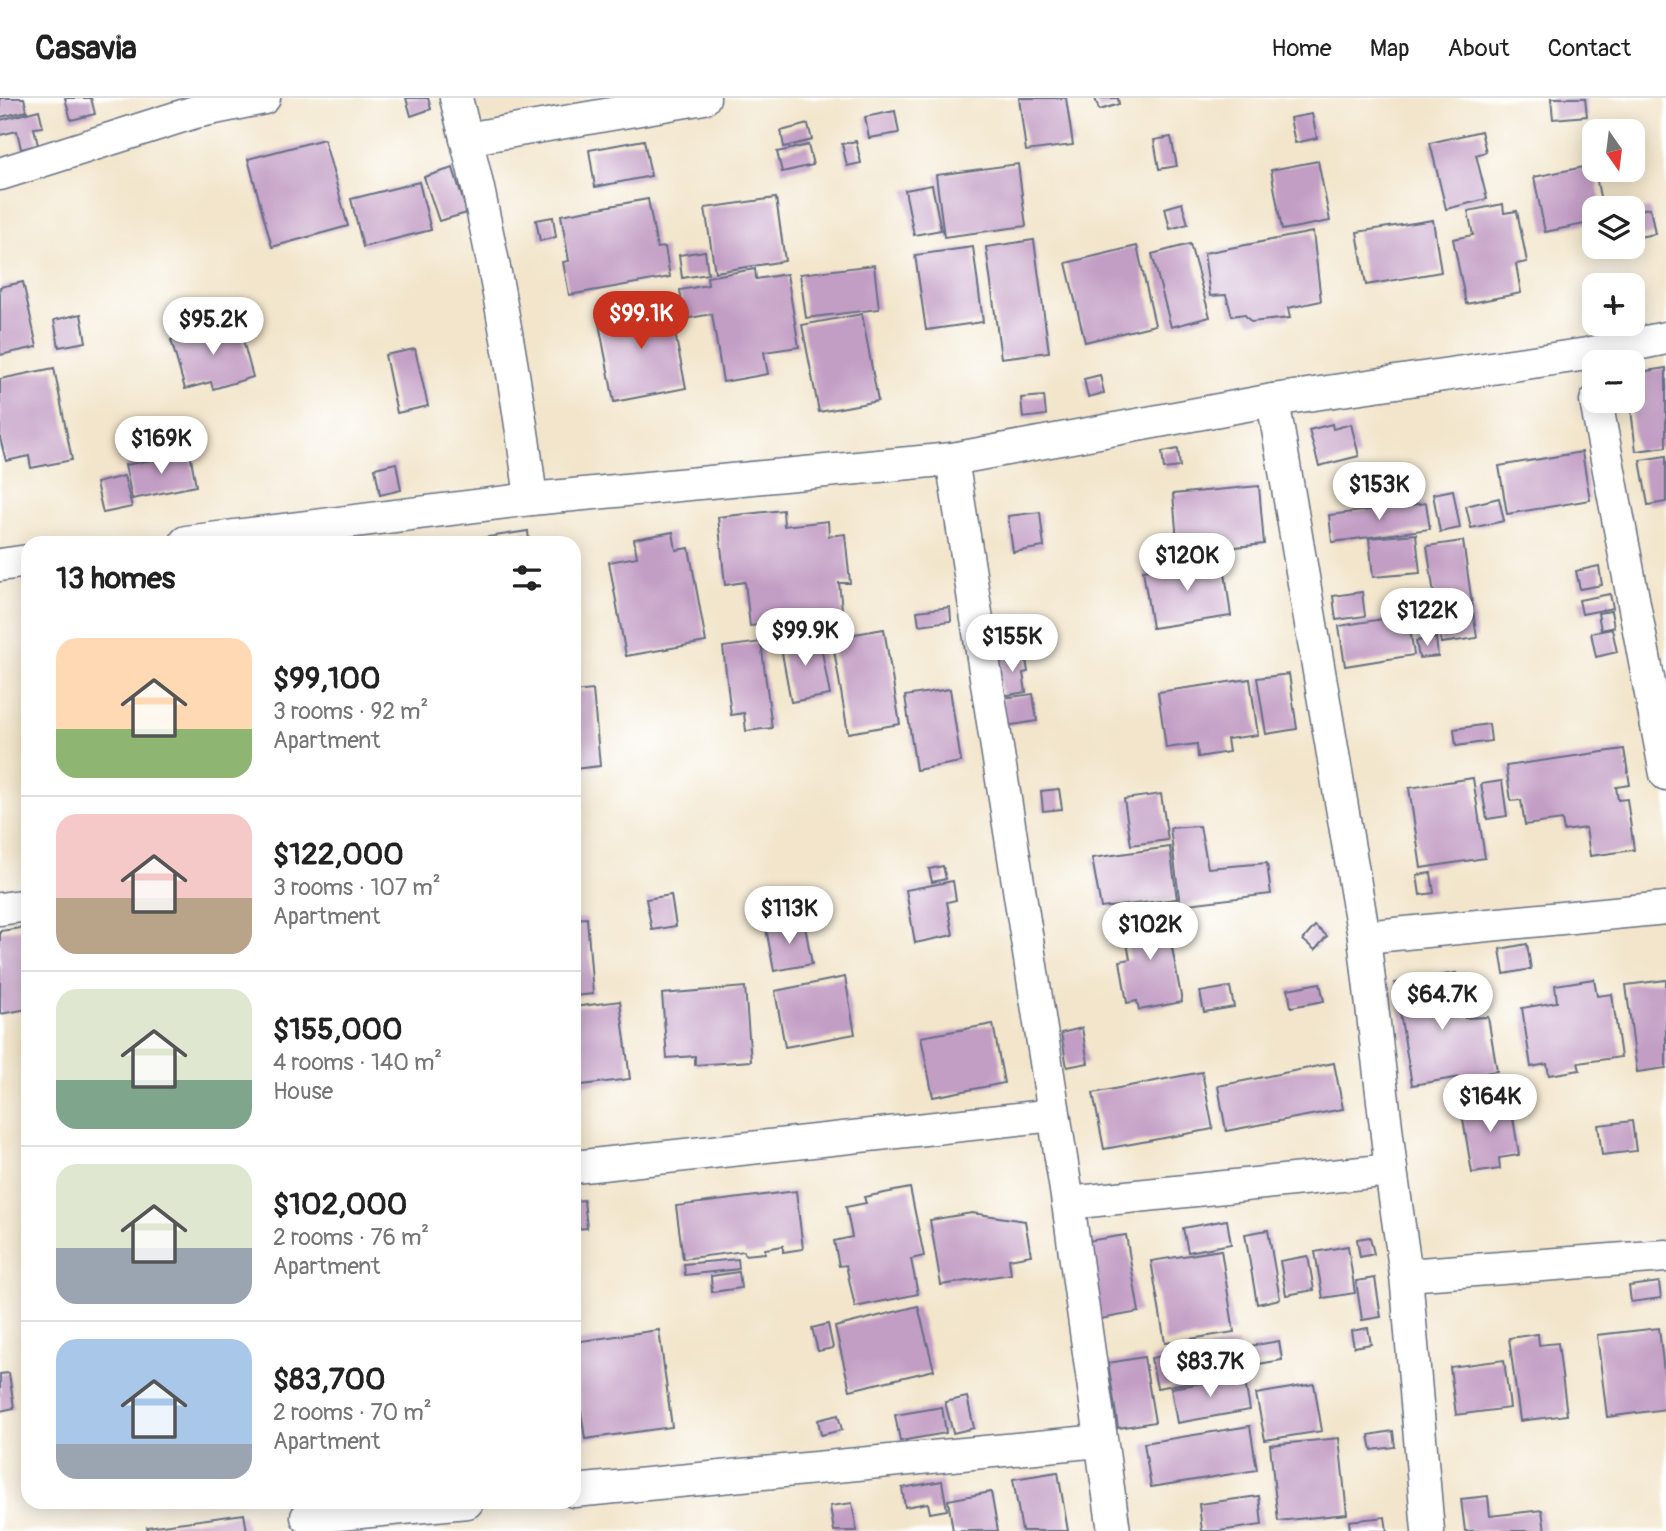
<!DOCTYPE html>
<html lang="en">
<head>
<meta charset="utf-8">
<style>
  body { margin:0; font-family:Pangolin,sans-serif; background:#f2f2f2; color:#222; height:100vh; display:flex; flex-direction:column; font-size:26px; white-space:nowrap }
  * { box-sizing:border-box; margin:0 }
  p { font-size:23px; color:#767676 }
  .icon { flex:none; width:38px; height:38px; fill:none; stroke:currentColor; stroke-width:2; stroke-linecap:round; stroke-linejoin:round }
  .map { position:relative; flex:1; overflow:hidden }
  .panel { position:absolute; left:21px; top:438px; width:560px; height:973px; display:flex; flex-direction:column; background:#fff; border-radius:21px; box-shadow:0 4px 18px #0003 }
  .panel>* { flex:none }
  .needle { width:46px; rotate:166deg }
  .tools { position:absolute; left:1582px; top:21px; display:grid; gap:14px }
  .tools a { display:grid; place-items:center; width:63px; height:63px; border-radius:14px; background:#fff; box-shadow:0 4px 18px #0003; font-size:35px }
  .price { position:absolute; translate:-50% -60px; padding:0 16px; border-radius:24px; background:#fff; color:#222; font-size:23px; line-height:46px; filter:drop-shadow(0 2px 4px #0008) }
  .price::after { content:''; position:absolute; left:50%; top:42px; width:21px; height:16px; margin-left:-10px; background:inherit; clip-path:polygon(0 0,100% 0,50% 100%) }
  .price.selected { background:#c8321e; color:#fff }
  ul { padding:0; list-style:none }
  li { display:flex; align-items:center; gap:21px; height:175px; padding:0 35px }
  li+li { border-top:2px solid #e0e0e0 }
  li span { display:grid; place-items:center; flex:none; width:196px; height:140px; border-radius:21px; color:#555 }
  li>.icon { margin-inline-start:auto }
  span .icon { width:84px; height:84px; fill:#fffc; stroke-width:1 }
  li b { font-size:30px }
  h2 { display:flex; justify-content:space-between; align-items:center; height:84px; padding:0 35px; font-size:30px }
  header { display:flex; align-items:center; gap:42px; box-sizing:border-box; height:98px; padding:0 35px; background:#fff; border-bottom:2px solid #e0e0e0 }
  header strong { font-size:33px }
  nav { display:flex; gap:38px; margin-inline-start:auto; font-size:24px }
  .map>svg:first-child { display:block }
  .building { fill:#c29dc4 }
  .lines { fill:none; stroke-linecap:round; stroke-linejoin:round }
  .street-casing { stroke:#666f84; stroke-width:35 }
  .street { stroke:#fff; stroke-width:32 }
</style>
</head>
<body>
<header>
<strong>Casavia</strong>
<nav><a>Home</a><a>Map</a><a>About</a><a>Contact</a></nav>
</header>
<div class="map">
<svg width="1666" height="1433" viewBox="0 0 1666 1433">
  <rect width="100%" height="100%" fill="#fff"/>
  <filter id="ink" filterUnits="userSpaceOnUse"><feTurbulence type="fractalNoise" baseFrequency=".0143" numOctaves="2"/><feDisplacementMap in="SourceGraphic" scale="14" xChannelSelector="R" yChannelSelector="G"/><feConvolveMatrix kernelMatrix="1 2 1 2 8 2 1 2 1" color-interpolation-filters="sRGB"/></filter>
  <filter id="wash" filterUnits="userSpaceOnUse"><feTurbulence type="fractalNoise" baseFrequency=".00686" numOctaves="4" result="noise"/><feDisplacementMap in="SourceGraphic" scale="28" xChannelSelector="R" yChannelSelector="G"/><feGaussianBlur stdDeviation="1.57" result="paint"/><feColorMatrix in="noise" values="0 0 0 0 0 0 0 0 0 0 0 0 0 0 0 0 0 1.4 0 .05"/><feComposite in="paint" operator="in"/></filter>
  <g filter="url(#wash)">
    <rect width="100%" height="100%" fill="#f2e5cb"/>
    <g id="blocks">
      <g class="building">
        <path d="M0 0H24L27 13 0 19Z"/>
        <path d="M65 0H91L95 16 71 22Z"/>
        <path d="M406 0H428L431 11 411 18Z"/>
        <path d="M1019 0H1066L1073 47 1026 53Z"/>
        <path d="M1095 0H1118L1119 6 1099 12Z"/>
        <path d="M1551 0H1585L1587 18 1553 21Z"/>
        <path d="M39 12 43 29 34 30 38 47 21 51 17 33 0 37V22Z"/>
        <path d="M895 13 899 35 869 40 865 19Z"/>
        <path d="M1312 16 1317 40 1295 45 1290 20Z"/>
        <path d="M808 26 812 42 784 49 781 33Z"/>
        <path d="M1481 33 1486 54 1476 57 1487 101 1446 111 1430 45Z"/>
        <path d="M1171 39 1177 68 1159 71 1154 42Z"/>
        <path d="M324 41 348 128 272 149 248 61Z"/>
        <path d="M644 42 651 78 595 89 589 52Z"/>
        <path d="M856 43 861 65 847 68 842 46Z"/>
        <path d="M808 47 813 67 782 74 777 54Z"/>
        <path d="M1318 63 1330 123 1282 132 1271 72Z"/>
        <path d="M1018 66 1026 128 944 139 936 77Z"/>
        <path d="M1594 67 1602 110H1594V124L1545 134 1534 79Z"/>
        <path d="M453 70 467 115 439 123 424 79Z"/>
        <path d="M419 84 431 132 363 149 351 101Z"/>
        <path d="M932 87 941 132 914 137 905 92Z"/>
        <path d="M776 100 785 163 715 174 705 110Z"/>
        <path d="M648 101 657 150 665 149 670 179 569 197 563 164 569 163 561 117Z"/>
        <path d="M1182 105 1188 126 1170 131 1165 110Z"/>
        <path d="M1503 106 1504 115 1517 113 1527 164 1516 166 1521 195 1466 206 1453 141 1473 137 1468 113Z"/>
        <path d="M1650 110 1655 136 1633 140V113Z"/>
        <path d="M553 119 556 139 540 143 536 122Z"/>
        <path d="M1433 122 1441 174 1366 187 1357 134Z"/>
        <path d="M1313 134 1321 203 1288 210 1290 220 1251 224 1244 216 1232 218 1226 197 1210 198 1204 155Z"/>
        <path d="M1034 142 1049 254 1001 260 986 149Z"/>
        <path d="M1190 146 1210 219 1171 229 1152 156Z"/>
        <path d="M1137 148 1155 227 1085 244 1066 165Z"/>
        <path d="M973 149 983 224 926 232 915 157Z"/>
        <path d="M705 153 708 176 682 180 679 157Z"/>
        <path d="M874 167 879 211 806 220 800 176Z"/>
        <path d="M755 171 756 181 787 176 799 249 764 254 768 276 723 284 712 216 684 221 680 192 708 187 707 179Z"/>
        <path d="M23 184 37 249 0 257V189Z"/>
        <path d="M668 201 686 290 614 304 597 215Z"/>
        <path d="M81 216 86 244 59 249 54 222Z"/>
        <path d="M862 216 878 303 819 314 802 227Z"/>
        <path d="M238 224 253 279 213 291 211 284 185 291 171 242Z"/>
        <path d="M415 251 428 308 397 315 385 257Z"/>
        <path d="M54 270 72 362 31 370 29 358 6 363 0 340V281Z"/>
        <path d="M1666 270V349L1636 353 1630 303H1633V275Z"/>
        <path d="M1100 277 1104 295 1088 299 1084 281Z"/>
        <path d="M1044 298 1046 317 1023 320 1021 300Z"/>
        <path d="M1332 326 1333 331 1351 326 1359 358 1319 368 1309 332Z"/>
        <path d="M1178 351 1180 369 1164 371 1162 354Z"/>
        <path d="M1582 354 1590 402 1507 416 1499 368Z"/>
        <path d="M190 355 196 388 132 401 125 367Z"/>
        <path d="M1666 358V404L1648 407 1640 362Z"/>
        <path d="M396 365 401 392 380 397 375 370Z"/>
        <path d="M124 378 132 409 103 415 96 385Z"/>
        <path d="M1259 388 1264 446 1178 455 1173 396Z"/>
        <path d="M1453 392 1460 430 1440 434 1433 396Z"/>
        <path d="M1499 400 1504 423 1471 430 1466 408Z"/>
        <path d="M1426 405 1430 431 1332 444 1329 417Z"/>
        <path d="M783 412 784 428 828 423 829 438 845 436 850 485H839L843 519 750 528 745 484 725 487 718 419Z"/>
        <path d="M1040 414 1044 449 1013 454 1008 418Z"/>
        <path d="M528 433 529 444H482L481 440Z"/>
        <path d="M673 434 676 452 689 450 706 544 626 558 609 464 637 459 634 441Z"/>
        <path d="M1416 436 1420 475 1373 479 1369 440Z"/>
        <path d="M1463 443 1477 540 1441 545 1427 448Z"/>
        <path d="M1223 460 1231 518 1152 530 1143 472Z"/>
        <path d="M1599 468 1602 487 1580 491 1576 473Z"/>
        <path d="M1362 494 1365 518 1336 522 1333 498Z"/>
        <path d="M1610 496 1613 510 1582 516 1579 502Z"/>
        <path d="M950 509 951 523 919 527 917 513Z"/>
        <path d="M1611 513 1614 529 1601 532 1598 515Z"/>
        <path d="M1408 517 1414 557 1345 568 1339 528Z"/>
        <path d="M884 531 900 626 848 635 832 540Z"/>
        <path d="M1612 531 1617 554 1596 559 1591 535Z"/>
        <path d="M819 537 830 597 791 604 780 544Z"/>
        <path d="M1436 540 1438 558 1419 560 1416 543Z"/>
        <path d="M761 544 772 630 746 633 744 615 731 617 723 549Z"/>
        <path d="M1025 555 1028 574 1023 575 1026 594 1002 598 996 560Z"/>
        <path d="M1289 576 1297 631 1266 636 1257 580Z"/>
        <path d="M1250 581 1258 637 1227 641 1229 654 1198 659 1197 646 1166 650 1158 594Z"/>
        <path d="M950 591 961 664 916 672 905 598Z"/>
        <path d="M593 592 600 668 574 671V594Z"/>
        <path d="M1033 596 1037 623 1006 628 1002 600Z"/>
        <path d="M1489 626 1491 643 1456 648 1454 631Z"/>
        <path d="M1624 651 1630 687 1616 689 1618 702 1627 701 1634 752 1590 758 1586 730 1564 733 1562 722 1525 727 1521 702 1511 703 1506 668Z"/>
        <path d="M1473 680 1485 760 1421 770 1409 690Z"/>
        <path d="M1502 683 1507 718 1487 721 1481 686Z"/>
        <path d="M1059 691 1062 711 1043 713 1041 693Z"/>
        <path d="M1161 696 1168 742 1131 747 1124 701Z"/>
        <path d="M1200 728 1208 770 1267 765 1271 796 1180 807 1170 730Z"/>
        <path d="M1170 749 1177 801 1101 810 1092 760Z"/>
        <path d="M943 768 946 781 932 784 929 771Z"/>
        <path d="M1431 775 1434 795 1420 797 1417 777Z"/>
        <path d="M953 783 956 802 947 804 953 837 915 845 906 792Z"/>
        <path d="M671 797 676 828 652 832 646 801Z"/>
        <path d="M1165 811 1182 904 1139 912 1137 903 1127 905 1120 863 1130 861 1122 819Z"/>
        <path d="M587 820 593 896 574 898V821Z"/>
        <path d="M804 823 812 866 774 873 766 830Z"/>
        <path d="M1315 828 1327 838 1315 852 1303 842Z"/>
        <path d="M28 829V911L0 916V833Z"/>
        <path d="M1527 846 1531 871 1504 876 1500 851Z"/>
        <path d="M1456 875 1465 920 1488 919 1497 973 1412 987 1395 885Z"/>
        <path d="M845 879 855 936 785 949 775 893Z"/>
        <path d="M1594 881 1597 898 1612 896 1621 959 1578 965 1580 972 1549 977 1547 966 1531 969 1522 910 1557 904 1555 887Z"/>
        <path d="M1666 882V970L1637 974 1626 887Z"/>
        <path d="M1320 885 1324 903 1291 909 1288 891Z"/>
        <path d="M745 889 751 963 695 967V958L667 960 662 896Z"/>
        <path d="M1230 889 1234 909 1204 914 1200 894Z"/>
        <path d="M620 903 630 981 574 988V909Z"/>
        <path d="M993 926 1004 985 933 999 921 939Z"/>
        <path d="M1082 930 1088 965 1067 969 1061 935Z"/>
        <path d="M1334 965 1343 1011 1226 1033 1218 988Z"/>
        <path d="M1202 974 1213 1031 1104 1051 1093 995Z"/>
        <path d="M1510 1001 1519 1057 1499 1060 1500 1071 1472 1075 1461 1009Z"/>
        <path d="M1632 1023 1636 1053 1602 1057 1598 1027Z"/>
        <path d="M910 1090 924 1158 911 1161 918 1196 855 1209 846 1167 839 1168 834 1143 852 1139 846 1109 866 1105 864 1099Z"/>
        <path d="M796 1093 803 1151 783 1154V1148L765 1151V1155L745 1157 744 1153 683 1161 676 1108Z"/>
        <path d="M584 1102 587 1130 574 1131V1103Z"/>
        <path d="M972 1115 1025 1123 1031 1157 1009 1161 1011 1176 941 1187 930 1122Z"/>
        <path d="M1227 1122 1231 1146 1188 1154 1183 1130Z"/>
        <path d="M1268 1132 1280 1201 1257 1206 1245 1136Z"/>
        <path d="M1126 1137 1139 1214 1100 1221 1087 1143Z"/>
        <path d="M1370 1139 1374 1156 1360 1159 1357 1141Z"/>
        <path d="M1348 1148 1355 1195 1323 1200 1315 1154Z"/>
        <path d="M1221 1152 1234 1234 1165 1245 1151 1163Z"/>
        <path d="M1308 1158 1314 1192 1286 1197 1280 1163Z"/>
        <path d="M738 1161 739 1171 685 1177 684 1166Z"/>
        <path d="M739 1174 741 1190 712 1194 711 1178Z"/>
        <path d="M1375 1180 1381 1219 1362 1222 1356 1183Z"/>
        <path d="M1659 1184 1661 1200 1631 1204 1629 1188Z"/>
        <path d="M918 1208 934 1272 850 1292 835 1229Z"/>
        <path d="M828 1226 833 1250 818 1253 812 1230Z"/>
        <path d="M1368 1230 1371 1246 1354 1249 1351 1233Z"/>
        <path d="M1659 1230 1666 1292V1311L1607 1319 1597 1237Z"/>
        <path d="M659 1232 672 1329 585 1341 574 1264V1244Z"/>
        <path d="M1538 1236 1539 1247 1558 1245 1567 1317 1520 1323 1509 1240Z"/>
        <path d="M1279 1243 1282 1262 1253 1267 1250 1248Z"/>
        <path d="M1238 1245 1243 1275 1157 1290 1151 1260Z"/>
        <path d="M1144 1259 1155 1324 1118 1330 1108 1265Z"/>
        <path d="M1504 1262 1510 1310 1456 1317 1450 1269Z"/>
        <path d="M9 1275 14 1310 0 1313V1276Z"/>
        <path d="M1244 1278 1250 1312 1177 1325 1171 1290Z"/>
        <path d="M1314 1286 1322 1333 1265 1342 1256 1296Z"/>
        <path d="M967 1299 974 1330 953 1335 945 1304Z"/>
        <path d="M942 1309 946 1335 900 1343 895 1317Z"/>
        <path d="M838 1317 842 1332 821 1337 818 1322Z"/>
        <path d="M1250 1328 1257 1372 1151 1389 1144 1345Z"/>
        <path d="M1393 1333 1395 1349 1372 1352 1369 1337Z"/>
        <path d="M1339 1340 1347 1416 1278 1423 1270 1347Z"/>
        <path d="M1058 1374 1068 1433H1022L1013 1381Z"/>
        <path d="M942 1383 947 1412 930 1415 928 1405 905 1409 902 1390Z"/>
        <path d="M991 1394 998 1433H953L948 1402Z"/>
        <path d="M1259 1398 1262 1427 1219 1433H1202L1199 1406Z"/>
        <path d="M1488 1398 1490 1418 1542 1412 1545 1433H1465L1461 1401Z"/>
        <path d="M852 1405 857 1433H834L830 1408Z"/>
        <path d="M244 1416 247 1433H148L147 1429Z"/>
        <path d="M1385 1419 1387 1433H1350L1349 1423Z"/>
      </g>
    </g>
  </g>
  <g filter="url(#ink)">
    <use href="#blocks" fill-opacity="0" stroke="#666f84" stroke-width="2"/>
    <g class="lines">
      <g class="street-casing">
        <g id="street">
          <path d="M456 0C465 37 475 73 482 110 502 206 519 303 531 401"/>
          <path d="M466 41 704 0"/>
          <path d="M0 76 195 14 264 0"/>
          <path d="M1273 302 1364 839 1391 1072 1406 1177 1428 1433"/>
          <path d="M1596 303 1666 676"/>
          <path d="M952 361 1068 1105 1114 1433"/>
          <path d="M186 444 531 401 952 361 1273 302 1587 256 1666 240"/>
          <path d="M0 467 28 463"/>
          <path d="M0 811 28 807"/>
          <path d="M1364 839 1666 810"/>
          <path d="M574 1069 1054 1017"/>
          <path d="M1068 1105 1391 1072"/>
          <path d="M1406 1177 1666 1158"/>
          <path d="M574 1393 1100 1343"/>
          <path d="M307 1419 467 1404"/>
        </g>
      </g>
      <use href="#street" class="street"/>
    </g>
  </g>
</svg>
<div class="tools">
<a><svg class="needle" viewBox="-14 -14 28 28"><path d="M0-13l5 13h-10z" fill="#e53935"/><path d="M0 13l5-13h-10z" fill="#767676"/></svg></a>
<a><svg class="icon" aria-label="layers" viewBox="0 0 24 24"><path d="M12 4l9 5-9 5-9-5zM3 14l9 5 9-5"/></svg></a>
<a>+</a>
<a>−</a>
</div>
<b class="price selected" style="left:641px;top:253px">$99.1K</b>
<b class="price" style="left:213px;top:259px">$95.2K</b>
<b class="price" style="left:161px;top:378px">$169K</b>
<b class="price" style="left:1379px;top:424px">$153K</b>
<b class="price" style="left:1187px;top:495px">$120K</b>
<b class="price" style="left:1427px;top:550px">$122K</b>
<b class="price" style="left:805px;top:570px">$99.9K</b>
<b class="price" style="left:1012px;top:576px">$155K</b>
<b class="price" style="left:789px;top:848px">$113K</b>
<b class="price" style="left:1150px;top:864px">$102K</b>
<b class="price" style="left:1442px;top:934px">$64.7K</b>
<b class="price" style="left:1490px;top:1036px">$164K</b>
<b class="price" style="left:1210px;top:1301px">$83.7K</b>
<section class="panel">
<h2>13 homes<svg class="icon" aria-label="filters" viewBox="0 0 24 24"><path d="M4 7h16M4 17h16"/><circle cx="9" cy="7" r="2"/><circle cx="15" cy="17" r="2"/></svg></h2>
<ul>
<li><span style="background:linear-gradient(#ffd9b3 65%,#8fb573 0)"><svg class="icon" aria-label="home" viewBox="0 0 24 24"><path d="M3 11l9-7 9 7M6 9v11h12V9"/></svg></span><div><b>$99,100</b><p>3 rooms · 92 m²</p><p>Apartment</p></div></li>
<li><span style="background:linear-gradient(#f6c9c9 60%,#b9a48a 0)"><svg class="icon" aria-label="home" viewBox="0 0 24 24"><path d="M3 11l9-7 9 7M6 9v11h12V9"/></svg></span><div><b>$122,000</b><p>3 rooms · 107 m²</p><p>Apartment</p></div></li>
<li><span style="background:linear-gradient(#dfe7d0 65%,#7fa58c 0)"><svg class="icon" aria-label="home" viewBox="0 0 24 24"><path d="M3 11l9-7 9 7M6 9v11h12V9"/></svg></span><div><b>$155,000</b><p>4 rooms · 140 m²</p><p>House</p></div></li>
<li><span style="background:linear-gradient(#dfe7d0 60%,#9aa5b1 0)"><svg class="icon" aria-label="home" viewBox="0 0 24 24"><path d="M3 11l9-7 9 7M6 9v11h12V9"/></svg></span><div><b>$102,000</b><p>2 rooms · 76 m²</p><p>Apartment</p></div></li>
<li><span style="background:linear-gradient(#a9c7e8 75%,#9aa5b1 0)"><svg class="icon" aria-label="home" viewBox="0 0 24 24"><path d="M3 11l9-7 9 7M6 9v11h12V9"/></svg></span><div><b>$83,700</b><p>2 rooms · 70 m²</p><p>Apartment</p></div></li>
</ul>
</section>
</div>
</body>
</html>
